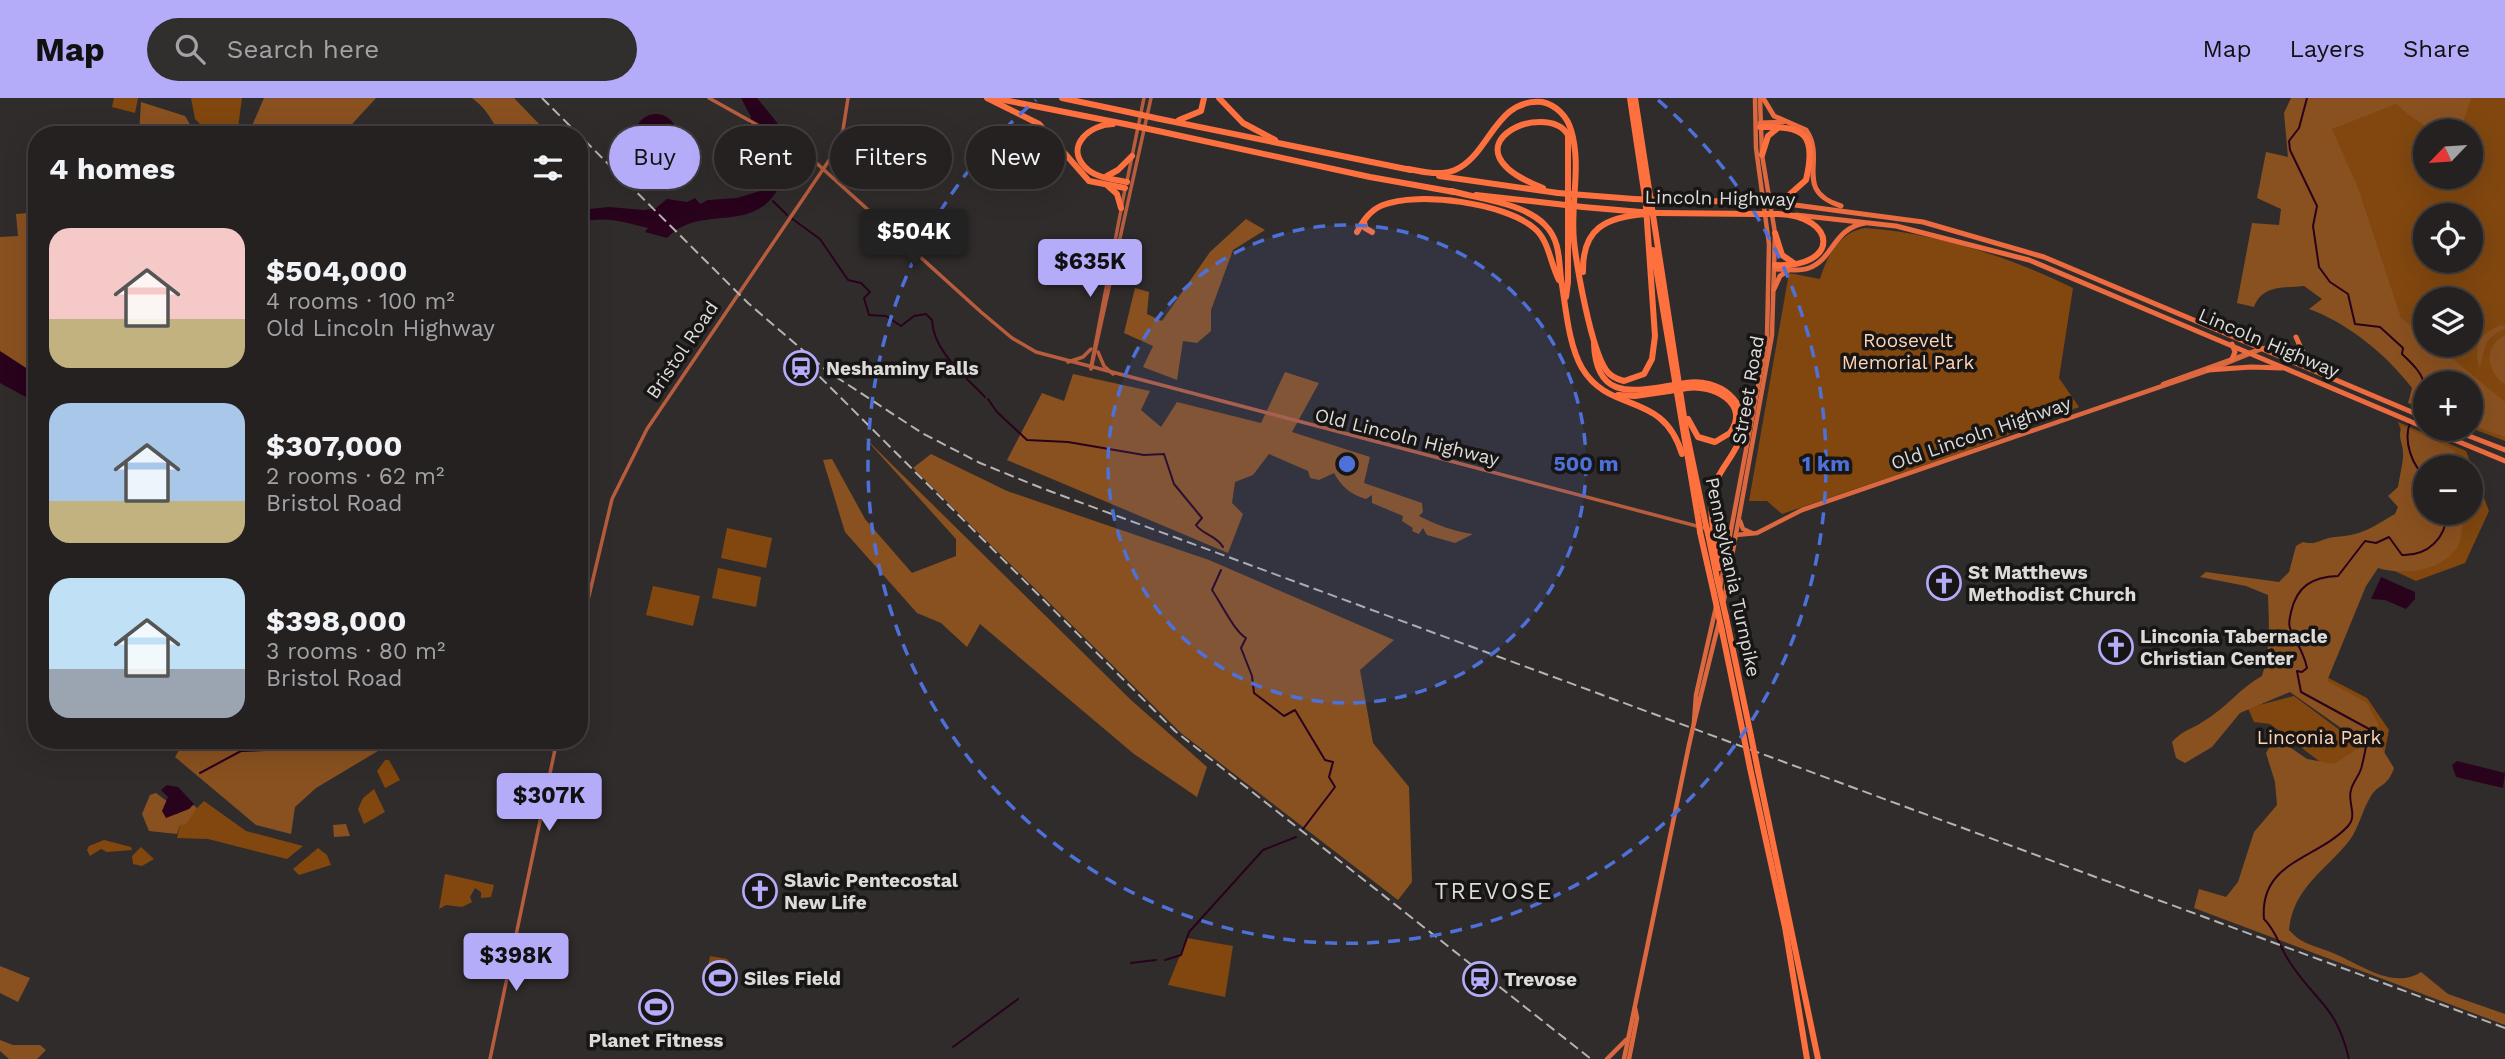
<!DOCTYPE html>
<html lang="en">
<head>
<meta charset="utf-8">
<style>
  body { margin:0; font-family:"Work Sans",sans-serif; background:#312e2e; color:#f1f3f6; height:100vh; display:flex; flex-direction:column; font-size:26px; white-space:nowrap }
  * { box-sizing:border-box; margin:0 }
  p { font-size:23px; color:#a3a3a5 }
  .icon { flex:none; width:38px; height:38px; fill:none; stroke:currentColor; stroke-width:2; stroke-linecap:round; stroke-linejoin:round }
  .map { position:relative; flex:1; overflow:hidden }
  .panel { position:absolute; left:28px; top:28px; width:560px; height:623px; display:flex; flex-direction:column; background:#252121; border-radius:28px; box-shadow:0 7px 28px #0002,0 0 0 2px #423e3f }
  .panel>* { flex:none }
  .guide { position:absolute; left:609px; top:28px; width:665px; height:63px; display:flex; gap:14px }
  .needle { width:46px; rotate:245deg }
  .buttons { position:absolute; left:2413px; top:21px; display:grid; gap:14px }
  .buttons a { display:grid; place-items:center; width:70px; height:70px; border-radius:50%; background:#252121; box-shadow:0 7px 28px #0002,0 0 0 2px #423e3f; font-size:35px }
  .price { position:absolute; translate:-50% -60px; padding:0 16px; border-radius:7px; background:#b4acf9; color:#111; font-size:23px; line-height:46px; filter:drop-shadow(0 2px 4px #0008) }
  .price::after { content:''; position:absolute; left:50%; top:42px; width:21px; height:16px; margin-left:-10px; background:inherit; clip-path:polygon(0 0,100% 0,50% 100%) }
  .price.active { background:#222; color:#fff }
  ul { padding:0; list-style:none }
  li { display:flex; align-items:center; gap:21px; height:175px; padding:0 21px }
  li span { display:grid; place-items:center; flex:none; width:196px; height:140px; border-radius:21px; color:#555 }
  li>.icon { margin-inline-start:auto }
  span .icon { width:84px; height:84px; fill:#fffc; stroke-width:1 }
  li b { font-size:30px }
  h2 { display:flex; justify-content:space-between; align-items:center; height:84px; padding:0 21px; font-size:30px }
  .tag { padding:0 24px; border-radius:32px; background:#252121; box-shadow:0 7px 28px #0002,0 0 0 2px #423e3f; font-size:24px; line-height:63px }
  .tag.active { background:#b4acf9; color:#111 }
  header { display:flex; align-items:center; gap:42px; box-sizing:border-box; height:98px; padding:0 35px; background:#b4acf9; color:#111 }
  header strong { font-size:33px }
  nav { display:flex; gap:38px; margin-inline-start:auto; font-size:24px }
  .search { width:490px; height:63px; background:#312e2e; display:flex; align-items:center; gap:18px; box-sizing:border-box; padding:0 24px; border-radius:38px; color:#a3a3a5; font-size:26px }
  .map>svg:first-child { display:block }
  .green { fill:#81470f; fill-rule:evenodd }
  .forest { fill:#8a5120 }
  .water { fill:#29021c }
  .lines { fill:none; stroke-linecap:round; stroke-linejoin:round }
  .stream { stroke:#29021c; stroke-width:2 }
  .secondary { stroke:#b75d3e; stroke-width:3.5 }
  .primary { stroke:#dc683f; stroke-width:4.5 }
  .trunk { stroke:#ed6c3f; stroke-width:5 }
  .motorway { stroke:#fe713f; stroke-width:6 }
  .rail { stroke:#b7b3b3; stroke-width:2; stroke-dasharray:10 5; stroke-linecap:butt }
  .primary-bridge { stroke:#dc683f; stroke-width:4.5 }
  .motorway-bridge { stroke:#fe713f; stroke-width:6 }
  .ring { fill:none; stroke:#4d71d8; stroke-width:3.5; stroke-dasharray:12 9 }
  .labels { text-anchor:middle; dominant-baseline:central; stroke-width:7; stroke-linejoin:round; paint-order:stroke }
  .street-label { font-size:19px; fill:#dddada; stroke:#181515 }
  .park-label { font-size:19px; fill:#ffd5b7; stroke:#181515 }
  .poi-label { font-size:19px; font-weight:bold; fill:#dddada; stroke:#181515; text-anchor:start }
  .quarter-label { font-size:23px; letter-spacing:2px; fill:#dddada; stroke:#181515 }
  .centre { fill:#4d71d8; stroke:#181515; stroke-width:3.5 }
  .ring-label { font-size:21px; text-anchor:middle; font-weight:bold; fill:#4d71d8; stroke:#181515; stroke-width:7; stroke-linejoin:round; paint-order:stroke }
</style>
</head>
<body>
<header>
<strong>Map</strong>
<div class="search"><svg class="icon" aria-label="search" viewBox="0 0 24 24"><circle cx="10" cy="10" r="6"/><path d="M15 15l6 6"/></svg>Search here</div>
<nav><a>Map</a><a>Layers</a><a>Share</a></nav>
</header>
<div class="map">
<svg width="2505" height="961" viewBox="0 0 2505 961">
  <rect width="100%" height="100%" fill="#312c2c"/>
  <g class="green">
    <path d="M114 0H138L135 15 112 9Z"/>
    <path d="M191 0H242L237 37 207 33 195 21Z"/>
    <path d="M2306 0H2505V343L2471 330V285H2426ZM2426 33H2471V79H2426ZM2426 117H2471V163H2426ZM2426 201H2471V247H2426Z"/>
    <path d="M1865 130C1936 135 2010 159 2073 190L2059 280 2079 309 1969 352 1782 416 1767 403H1749L1789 175 1820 181C1827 158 1839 134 1865 130Z"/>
    <path d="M2398 324 2466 353 2489 413 2465 465 2416 483 2371 462 2319 575 2367 600 2389 632 2384 657 2359 662 2368 634 2318 607 2296 495 2447 415H2471V369C2418 369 2416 375 2398 324Z"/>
    <path d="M727 430 772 440 766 470 721 460Z"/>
    <path d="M718 470 761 479 756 509 712 500Z"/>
    <path d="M653 488 700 498 693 528 646 517Z"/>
    <path d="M2294 598 2357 645 2358 664 2352 675 2323 666 2270 626 2254 624 2248 610Z"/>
    <path d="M385 662H389L400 682 385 690 377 673Z"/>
    <path d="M374 691 385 714 364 726 358 711 363 700Z"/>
    <path d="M204 703 246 733 303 748 287 761 208 741 177 740 180 727Z"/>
    <path d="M104 742 131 749 132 752 107 754 101 751 90 758 87 752 89 748Z"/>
    <path d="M141 749 154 761 142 768 133 766 132 758Z"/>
    <path d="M318 750 327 757 331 767 299 777 293 771Z"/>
    <path d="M445 776 494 787 491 799 481 800V794L475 790 470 799 472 804 462 809 446 807 439 811Z"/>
    <path d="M1187 840 1233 848 1225 899 1168 887Z"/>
    <path d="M710 858 727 861 736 871 731 895 704 889Z"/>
  </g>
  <g class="forest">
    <path d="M264 0H376L342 37H248Z"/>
    <path d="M472 0H514L541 28 531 37C484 37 501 21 472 0Z"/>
    <path d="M2291 0H2471L2464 22 2452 33C2427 33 2415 22 2396 6L2332 31 2358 90 2401 220 2425 239 2426 247H2436L2505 304V339L2471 327V285H2426L2425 311 2408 305 2412 290C2387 257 2348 225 2309 211L2322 201 2304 188C2284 190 2262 187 2254 209L2237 205 2252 125 2279 127 2281 111 2257 100 2266 54 2288 59 2284 15Z"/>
    <path d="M141 4 185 18 196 37H139Z"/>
    <path d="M37 114V288L0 269V139L18 138 16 116Z"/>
    <path d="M1246 121 1265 132 1233 152 1211 212V233L1197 245 1183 243 1177 282 1143 269 1153 248 1124 235 1135 190 1149 194 1147 216 1162 223 1210 154Z"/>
    <path d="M2501 227 2505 228V231C2483 240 2485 250 2480 271 2473 248 2478 236 2501 227Z"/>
    <path d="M2505 237V286C2486 273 2483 249 2505 237Z"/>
    <path d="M1285 274 1319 285 1292 334 1370 359 1364 385 1422 405 1423 414 1419 418C1437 427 1452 433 1473 436L1455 445 1427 437 1423 430 1419 436 1412 433 1413 430 1402 423 1403 418 1372 405V397L1366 401C1351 397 1341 388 1334 375L1319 382 1310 380 1308 373 1269 356 1253 377 1235 384 1232 405 1243 416 1228 455 1007 362 1042 295 1064 303 1073 276 1150 293 1141 312 1161 329 1177 304 1261 325Z"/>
    <path d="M2402 328 2455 352 2458 369H2426V415H2463C2462 424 2463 439 2458 448 2443 473 2403 478 2378 470L2366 488 2327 583 2367 605 2379 628 2351 637 2290 594 2240 615 2212 649 2185 665 2176 660 2172 644C2184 631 2191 632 2204 623 2226 610 2240 590 2262 578 2271 550 2269 526 2268 497L2246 488 2200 479 2206 474 2279 484 2289 474 2296 448 2303 444C2316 448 2322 440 2335 439 2364 437 2370 430 2395 416L2398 409 2388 398 2398 389C2399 381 2404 361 2403 355 2403 344 2397 340 2402 328Z"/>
    <path d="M863 338 1131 602 1207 669 1197 699 1134 656 980 526 967 549 941 525 917 515 845 434 823 362 832 361 865 421 912 475 956 458V441Z"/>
    <path d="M931 356 1007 393 1209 462 1394 542 1360 572 1373 645 1409 689 1412 784 1398 802 1181 635 913 370Z"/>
    <path d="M2275 639 2307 661 2334 666 2360 649H2381L2394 670C2387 690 2379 685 2371 698 2362 712 2359 730 2349 743 2325 773 2293 790 2289 832 2301 845 2309 846 2325 852 2354 861 2391 894 2421 874L2448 896 2505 916V927L2194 810 2199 791 2226 799 2238 784 2254 734 2277 707 2275 684 2266 655Z"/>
    <path d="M185 642H382L383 650 316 690 295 709 291 736 256 727 175 659Z"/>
    <path d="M156 695 168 704 164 708 177 716 192 706 197 710 186 726 180 727 177 736 149 733 142 716 150 697Z"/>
    <path d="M346 726 350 738 334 739 333 727Z"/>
    <path d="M0 868 30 880 18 904 0 895Z"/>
    <path d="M0 942 13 947H40L46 952 37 961H9L0 953Z"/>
  </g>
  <g class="water">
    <path d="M741 0H757C780 29 798 41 783 80 760 142 701 103 667 140L645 134 648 130C623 124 605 117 579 125V112L609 109 644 112 656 110 667 101 687 104 695 100 700 106 708 102 737 100 760 93 775 64 769 44 749 27 751 19Z"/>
    <circle cx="656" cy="37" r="21"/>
    <path d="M0 253 37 277V305L0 285Z"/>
    <path d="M2381 479 2415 494V501L2406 511 2385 502 2371 501Z"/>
    <path d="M2457 663 2505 675 2503 690 2456 679 2452 667Z"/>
    <path d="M167 687 178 689 194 706 189 711 166 720 162 713 168 699 161 692Z"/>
  </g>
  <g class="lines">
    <g class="stream">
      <path d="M2307 0 2299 30 2289 43 2290 52 2317 108 2313 128 2319 169 2330 184 2348 196 2355 226 2380 229 2403 250 2402 256C2427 279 2432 290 2413 321"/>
      <path d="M773 103 787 117"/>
      <path d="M791 120 820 141 848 182 861 185 870 194 864 200 869 217 886 218 901 228 914 218 926 216 932 222C933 253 965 278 985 299"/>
      <path d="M988 301 997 314 1027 342 1068 344 1144 357 1164 356 1174 386 1202 420 1196 427C1203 437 1216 437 1223 449"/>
      <path d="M2410 325C2403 343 2412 368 2426 379"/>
      <path d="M1221 472 1212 492C1221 505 1234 533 1246 540L1241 550 1252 578 1254 595 1284 618 1295 612 1325 662 1333 664 1329 679 1335 689 1303 731"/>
      <path d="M200 675 241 653 266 652 299 642"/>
      <path d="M1165 862 1181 857 1189 834 1263 752 1296 739"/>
      <path d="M1131 865 1156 862"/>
      <path d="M953 949 1018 901"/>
      <path d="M2349 961C2336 906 2316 905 2289 863 2279 848 2277 834 2264 821 2259 763 2318 761 2348 728 2358 717 2347 704 2351 692 2353 683 2361 676 2362 667 2365 656 2367 642 2369 631L2301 594 2297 573 2302 574 2307 570C2304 554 2296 545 2290 530 2288 525 2290 520 2291 514 2297 488 2312 479 2338 478L2365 443 2376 445 2389 439 2402 457C2428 458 2446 440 2447 415"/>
    </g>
    <g class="secondary">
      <path d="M709 0 802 52 981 214 1012 240 1036 254 1708 431"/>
      <path d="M1127 83 1144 0"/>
      <path d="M1098 254 1104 268 1113 276"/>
      <path d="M1068 264 1083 259 1091 251"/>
      <path d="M1091 269 1125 91"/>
      <path d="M1091 271 1151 0"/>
      <path d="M579 540 612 401 647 331 830 61 843 32 848 0"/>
      <path d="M490 961 557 642"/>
    </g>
    <g class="primary">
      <path d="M2217 269 2264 250"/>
      <path d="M2163 286 2260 251"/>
      <path d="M1740 423 1743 431 1752 435"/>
      <path d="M1717 433 1724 439 1728 449"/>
      <path d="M1736 437 1757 435 1802 412 2209 272"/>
      <path d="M1720 490 1767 241 1769 146 1756 50 1755 0"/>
      <path d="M1724 502 1772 237 1775 135 1762 57 1760 0"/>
      <path d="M1694 624 1696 597 1716 509"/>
      <path d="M1694 625 1719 524"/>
      <path d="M1607 961 1626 942"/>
      <path d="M1624 961 1689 647"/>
      <path d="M1629 961 1637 920 1635 910"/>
    </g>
    <g class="trunk">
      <path d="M1763 0 1774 18 1806 32C1827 62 1792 92 1841 108"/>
      <path d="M1760 25 1783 24"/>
      <path d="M1780 105 1923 124 2044 159 2426 320"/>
      <path d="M1796 117 1896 128 2029 162 2426 330"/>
      <path d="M1775 171C1786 171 1799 174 1809 170 1834 161 1832 131 1865 125"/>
      <path d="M1774 191 1780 178 1789 172"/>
      <path d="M2296 239 2309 268"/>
      <path d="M2232 246 2235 254 2232 261"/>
      <path d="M2208 272 2251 269 2282 270"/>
      <path d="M2428 331 2505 363"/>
      <path d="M2451 331 2505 352"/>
    </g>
    <g class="motorway">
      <path d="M987 0 1039 26 1089 83 1125 90"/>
      <path d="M994 0 1125 26"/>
      <path d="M1062 0 1128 14"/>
      <path d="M1219 0 1243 25 1275 42"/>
      <path d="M1630 0 1647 113"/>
      <path d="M1635 0 1686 332 1706 428"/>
      <path d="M1160 21 1411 72"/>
      <path d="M1179 22 1201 13 1204 0"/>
      <path d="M1113 26C1092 26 1064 47 1085 69 1095 80 1113 81 1127 84"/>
      <path d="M1760 29C1804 28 1817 35 1806 82L1780 105"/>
      <path d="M1158 33 1370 79 1454 94"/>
      <path d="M1762 57 1768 38 1778 30"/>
      <path d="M1408 71C1423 74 1440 78 1455 72 1490 57 1495 0 1542 4 1556 7 1567 18 1571 32 1582 67 1570 107 1574 143 1577 171 1591 250 1606 272 1610 278 1616 281 1624 283L1644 276 1652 261 1655 238 1646 109"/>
      <path d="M1107 78 1118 72 1132 58"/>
      <path d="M1439 78 1558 95"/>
      <path d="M1108 88 1117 96 1121 110"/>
      <path d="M1543 90C1437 49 1547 0 1568 37V184L1566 199"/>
      <path d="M1451 93C1480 101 1524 105 1545 127 1562 144 1558 166 1562 187 1566 212 1569 248 1582 270 1610 317 1663 292 1682 356"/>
      <path d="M1476 97 1557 106"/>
      <path d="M1583 97 1634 101"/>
      <path d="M1661 102 1750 104"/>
      <path d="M1583 109 1641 114"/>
      <path d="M1658 115 1757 116"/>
      <path d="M1364 123 1365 130 1372 134"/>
      <path d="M1357 134C1363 123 1370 112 1383 107 1418 93 1505 105 1534 130 1549 142 1550 165 1559 182"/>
      <path d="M1775 135 1782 157 1795 166"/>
      <path d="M1653 152 1699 426"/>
      <path d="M1775 167C1841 170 1837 118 1778 116"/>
      <path d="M1583 174C1582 130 1606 119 1646 116"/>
      <path d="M1594 246C1596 298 1627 295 1668 288"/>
      <path d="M1686 285C1718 280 1751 303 1741 338 1736 356 1721 369 1715 386 1710 401 1711 415 1713 430"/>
      <path d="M1687 290C1712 286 1751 305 1730 335L1715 344 1698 339 1688 321"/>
      <path d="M1618 297 1635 298 1669 293"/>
      <path d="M1700 434 1714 496"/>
      <path d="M1708 436 1717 480"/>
      <path d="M1714 437 1719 470"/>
      <path d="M1726 519 1751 638"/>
      <path d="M1722 533 1743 635"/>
      <path d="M1750 670 1785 829 1807 961"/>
      <path d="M1758 673 1818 961"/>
    </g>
    <g class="rail">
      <path d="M542 0 748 205 827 273 922 335 980 365 1044 391 2505 930"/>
      <path d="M809 268 1175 633 1591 961"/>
    </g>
    <path class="primary-bridge" d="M1689 647 1694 625"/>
    <g class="motorway-bridge">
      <path d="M1128 14 1160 21"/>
      <path d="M1125 26 1158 33"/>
      <path d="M1558 95 1583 97"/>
      <path d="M1634 101 1661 102"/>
      <path d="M1750 104 1780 105"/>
      <path d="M1557 106 1583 109"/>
      <path d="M1644 114 1658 115"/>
      <path d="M1757 116H1778"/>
      <path d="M1668 288 1686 285"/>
      <path d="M1669 293 1687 290"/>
      <path d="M1699 426 1700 434"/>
      <path d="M1706 428 1708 436"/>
      <path d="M1713 430 1714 437"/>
      <path d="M1717 480 1726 519"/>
      <path d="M1714 496 1722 533"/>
      <path d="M1743 635 1750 670"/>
      <path d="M1751 638 1758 673"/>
    </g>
  </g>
  <circle cx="1347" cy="366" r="239" fill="#4d71d8" fill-opacity=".12"/>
  <g class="ring">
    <circle cx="1347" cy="366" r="239"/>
    <path d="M1658 2A479 479 0 1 1 1036 2"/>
  </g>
  <defs>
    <g id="station-ring" transform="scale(1.75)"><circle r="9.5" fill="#181515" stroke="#b4acf9" stroke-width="1.5"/><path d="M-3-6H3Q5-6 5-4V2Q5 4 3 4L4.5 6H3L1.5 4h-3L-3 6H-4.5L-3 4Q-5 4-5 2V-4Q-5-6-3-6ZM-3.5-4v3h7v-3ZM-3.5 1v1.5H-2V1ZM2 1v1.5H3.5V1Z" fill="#b4acf9"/></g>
    <g id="church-ring" transform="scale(1.75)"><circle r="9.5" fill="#181515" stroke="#b4acf9" stroke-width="1.5"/><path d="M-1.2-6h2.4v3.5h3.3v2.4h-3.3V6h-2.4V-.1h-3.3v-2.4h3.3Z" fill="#b4acf9"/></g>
    <g id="stadium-ring" transform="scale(1.75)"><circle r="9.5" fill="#181515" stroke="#b4acf9" stroke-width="1.5"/><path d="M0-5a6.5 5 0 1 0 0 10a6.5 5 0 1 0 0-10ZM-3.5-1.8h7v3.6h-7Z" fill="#b4acf9"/></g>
  </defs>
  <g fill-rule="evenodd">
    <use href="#station-ring" x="801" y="270"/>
    <use href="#church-ring" x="1944" y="485"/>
    <use href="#church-ring" x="2116" y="549"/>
    <use href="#church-ring" x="760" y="793"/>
    <use href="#stadium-ring" x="720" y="880"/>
    <use href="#station-ring" x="1480" y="881"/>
    <use href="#stadium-ring" x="656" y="909"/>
  </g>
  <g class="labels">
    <g class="street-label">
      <text transform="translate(1720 100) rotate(1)">Lincoln Highway</text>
      <text transform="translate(2269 245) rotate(23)">Lincoln Highway</text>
      <text transform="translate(682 252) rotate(-56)">Bristol Road</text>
      <text transform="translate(1748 292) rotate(-80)">Street Road</text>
      <text transform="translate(1981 335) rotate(-19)">Old Lincoln Highway</text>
      <text transform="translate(1407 339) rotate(14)">Old Lincoln Highway</text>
      <text transform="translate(1733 479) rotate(78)">Pennsylvania Turnpike</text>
    </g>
    <g class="park-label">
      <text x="1908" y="242">Roosevelt<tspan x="1908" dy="22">Memorial Park</tspan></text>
      <text x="2319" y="639">Linconia Park</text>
    </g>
    <g class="poi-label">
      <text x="826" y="270">Neshaminy Falls</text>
      <text x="1968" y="474">St Matthews<tspan x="1968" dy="22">Methodist Church</tspan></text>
      <text x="2140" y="538">Linconia Tabernacle<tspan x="2140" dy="22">Christian Center</tspan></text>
      <text x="784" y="782">Slavic Pentecostal<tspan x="784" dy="22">New Life</tspan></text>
      <text x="744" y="880">Siles Field</text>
      <text x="1504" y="881">Trevose</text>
      <text x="656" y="942" text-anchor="middle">Planet Fitness</text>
    </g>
    <g class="quarter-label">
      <text x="1494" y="793">TREVOSE</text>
    </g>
  </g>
  <circle cx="1347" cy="366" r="10" class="centre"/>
  <g class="ring-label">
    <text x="1586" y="373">500 m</text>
    <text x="1826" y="373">1 km</text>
  </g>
</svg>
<div class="buttons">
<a><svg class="needle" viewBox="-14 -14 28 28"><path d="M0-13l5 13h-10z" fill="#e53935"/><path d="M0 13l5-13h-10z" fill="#a3a3a5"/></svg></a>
<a><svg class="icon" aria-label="locate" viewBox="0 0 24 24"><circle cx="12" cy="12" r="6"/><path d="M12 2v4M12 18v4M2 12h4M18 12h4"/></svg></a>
<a><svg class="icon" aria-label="layers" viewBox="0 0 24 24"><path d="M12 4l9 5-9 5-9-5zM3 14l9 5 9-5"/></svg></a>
<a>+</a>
<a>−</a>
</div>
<b class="price active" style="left:914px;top:171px">$504K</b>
<b class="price" style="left:1090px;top:201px">$635K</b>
<b class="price" style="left:549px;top:735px">$307K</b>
<b class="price" style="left:516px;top:895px">$398K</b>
<div class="guide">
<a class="tag active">Buy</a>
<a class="tag">Rent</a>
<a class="tag">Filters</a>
<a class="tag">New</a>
</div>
<section class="panel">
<h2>4 homes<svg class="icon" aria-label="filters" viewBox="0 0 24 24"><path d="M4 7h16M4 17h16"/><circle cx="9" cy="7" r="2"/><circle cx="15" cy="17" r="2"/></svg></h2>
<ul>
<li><span style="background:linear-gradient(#f6c9c9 65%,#c2b280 0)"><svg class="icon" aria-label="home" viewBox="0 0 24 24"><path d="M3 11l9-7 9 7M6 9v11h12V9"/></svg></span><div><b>$504,000</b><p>4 rooms · 100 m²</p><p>Old Lincoln Highway</p></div></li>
<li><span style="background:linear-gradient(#a9c7e8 70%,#c2b280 0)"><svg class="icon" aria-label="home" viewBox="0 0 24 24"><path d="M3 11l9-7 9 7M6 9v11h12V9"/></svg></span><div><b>$307,000</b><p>2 rooms · 62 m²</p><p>Bristol Road</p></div></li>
<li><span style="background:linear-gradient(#bfe0f5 65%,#9aa5b1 0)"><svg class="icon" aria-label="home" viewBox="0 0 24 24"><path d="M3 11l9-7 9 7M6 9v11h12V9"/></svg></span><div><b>$398,000</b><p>3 rooms · 80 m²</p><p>Bristol Road</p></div></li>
</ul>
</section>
</div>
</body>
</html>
